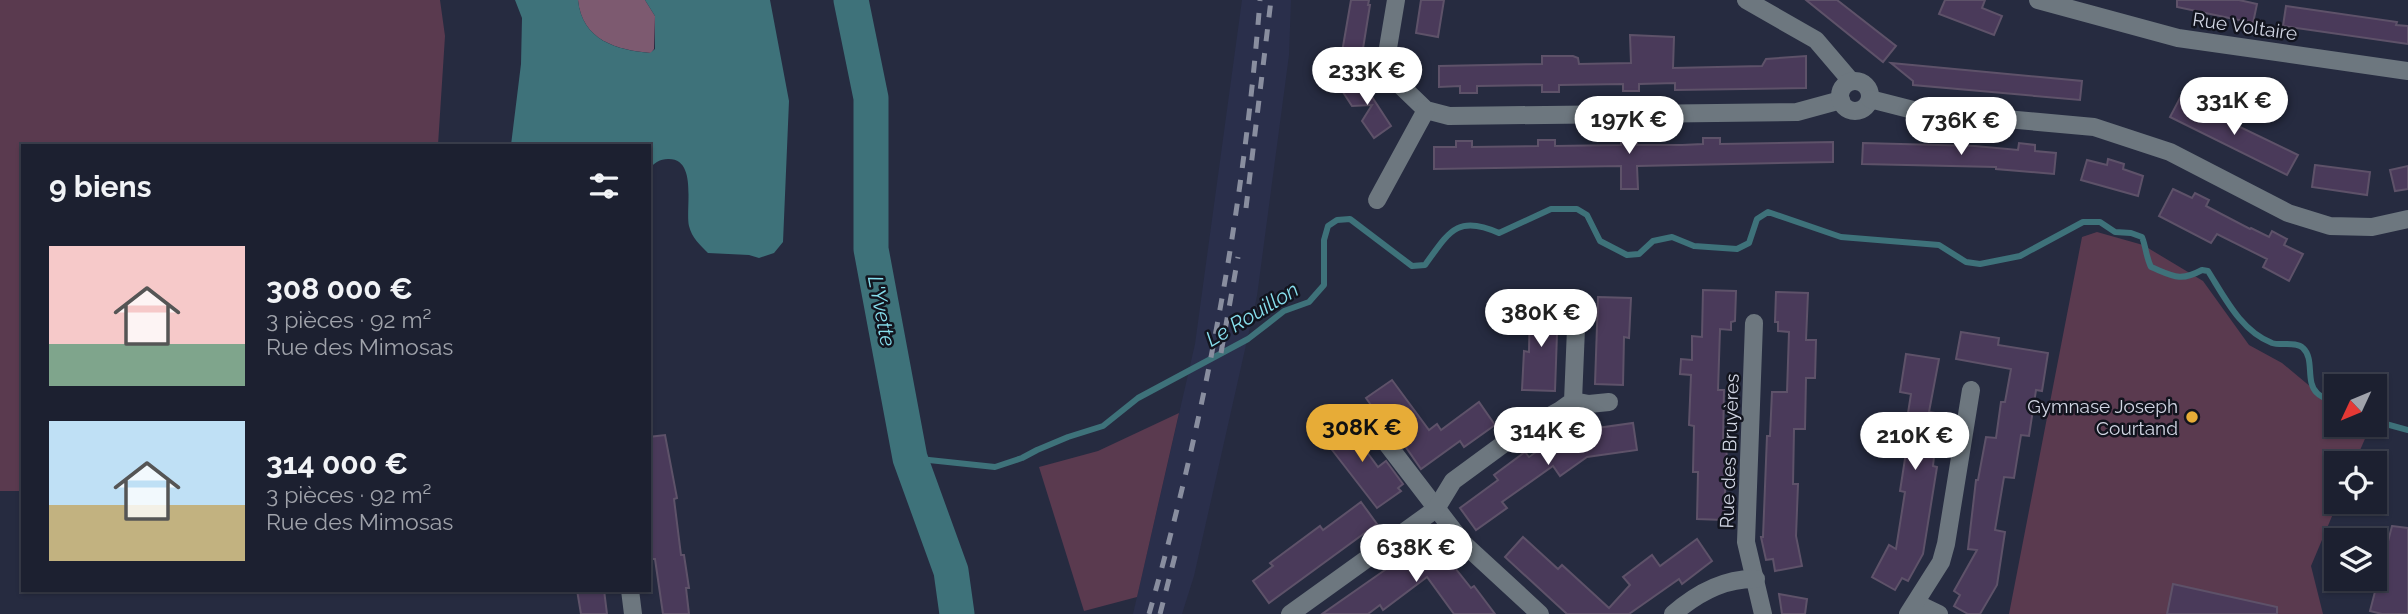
<!DOCTYPE html>
<html lang="fr">
<head>
<meta charset="utf-8">
<style>
  body { margin:0; font-family:Raleway,sans-serif; background:#252838; color:#f1f3f6; height:100vh; display:flex; flex-direction:column; font-size:26px; white-space:nowrap }
  * { box-sizing:border-box; margin:0 }
  p { font-size:23px; color:#a0a3ab }
  .icon { flex:none; width:38px; height:38px; fill:none; stroke:currentColor; stroke-width:2; stroke-linecap:round; stroke-linejoin:round }
  .map { position:relative; flex:1; overflow:hidden }
  .details { position:absolute; left:21px; top:144px; width:630px; height:448px; display:flex; flex-direction:column; background:#1c2030; border-radius:0px; box-shadow:0 2px 5px #0004,0 0 0 2px #3a3e4c }
  .details>* { flex:none }
  .needle { width:46px; rotate:226deg }
  .buttons { position:absolute; left:2324px; top:374px; display:grid; gap:14px }
  .buttons a { display:grid; place-items:center; width:63px; height:63px; border-radius:0px; background:#1c2030; box-shadow:0 2px 5px #0004,0 0 0 2px #3a3e4c; font-size:35px }
  .price { position:absolute; translate:-50% -60px; padding:0 16px; border-radius:24px; background:#fff; color:#222; font-size:23px; line-height:46px; filter:drop-shadow(0 2px 4px #0008) }
  .price::after { content:''; position:absolute; left:50%; top:42px; width:21px; height:16px; margin-left:-10px; background:inherit; clip-path:polygon(0 0,100% 0,50% 100%) }
  .price.selected { background:#e7ac37; color:#111 }
  ul { padding:0; list-style:none }
  li { display:flex; align-items:center; gap:21px; height:175px; padding:0 28px }
  li span { display:grid; place-items:center; flex:none; width:196px; height:140px; border-radius:0px; color:#555 }
  li>.icon { margin-inline-start:auto }
  span .icon { width:84px; height:84px; fill:#fffc; stroke-width:1 }
  li b { font-size:30px }
  h2 { display:flex; justify-content:space-between; align-items:center; height:84px; padding:0 28px; font-size:30px }
  .map>svg:first-child { display:block }
  .built { fill:#2a2f4b }
  .green { fill:#5a3a4f }
  .forest { fill:#7d5a70 }
  .water { fill:#3e727a }
  .lines { fill:none; stroke-linecap:round; stroke-linejoin:round }
  .stream { stroke:#3e727a; stroke-width:6 }
  .river { stroke:#3e727a; stroke-width:35 }
  .building { fill:#4a3a5a; stroke:#5e5269; stroke-width:2 }
  .minor { stroke:#6d777f; stroke-width:18 }
  .rail { stroke:#898e9f; stroke-width:5; stroke-dasharray:12 12; stroke-linecap:butt }
  .poi-dot { fill:#e7ac37; stroke:#12141e; stroke-width:2.5 }
  .labels { text-anchor:middle; dominant-baseline:central; stroke-width:5; stroke-linejoin:round; paint-order:stroke }
  .street-label { font-size:19px; fill:#d2d6e4; stroke:#12141e }
  .poi-label { font-size:19px; fill:#d2d6e4; stroke:#12141e; text-anchor:end }
  .water-label { font-size:21px; font-style:italic; fill:#87dfed; stroke:#12141e }
</style>
</head>
<body>
<div class="map">
<svg width="2408" height="614" viewBox="0 0 2408 614">
  <rect width="100%" height="100%" fill="#262b40"/>
  <path class="built" d="M1242 0H1291L1289 55 1257 296 1194 576 1182 614H1133L1195 344Z"/>
  <g class="green">
    <path d="M0 0H440L445 36 438 145H23V491H0Z"/>
    <path d="M2097 232 2143 245 2203 281 2249 345 2282 363 2336 408V425H2371L2354 464H2336L2338 502 2311 566 2323 614H2009L2082 237Z"/>
    <path d="M1179 413 1137 597 1084 611 1039 467 1098 451Z"/>
  </g>
  <path class="forest" d="M578 0H645L655 16 654 49 651 53C616 50 582 40 578 0Z"/>
  <path class="water" d="M515 0H578C582 40 616 50 650 53L655 49V16L645 0H770L789 101 783 242 774 253 759 258 749 255 708 253C700 245 692 238 689 226 685 209 698 158 668 159 660 159 654 163 649 169V145H511L521 64 522 18Z"/>
  <g class="lines">
    <g class="stream">
      <path d="M2375 421 2408 430"/>
      <path d="M910 458 995 467 1022 458 1037 450 1068 437 1103 426 1138 398 1248 339 1284 311 1309 302 1324 285V240L1328 226 1337 220 1350 219 1412 266 1425 265C1449 232 1457 214 1499 233L1551 209H1577L1587 215 1600 241 1627 255 1639 254 1653 241 1672 237 1694 246 1737 249 1749 243 1757 219 1768 212 1841 237 1939 245 1966 262 1980 264 2020 256 2083 222H2100L2115 232 2131 233 2142 237C2146 247 2146 257 2151 267 2173 276 2180 282 2202 270L2208 271C2225 298 2241 331 2272 343 2281 346 2296 341 2303 348 2315 359 2305 382 2317 393 2322 398 2331 401 2336 404"/>
    </g>
    <path class="river" d="M851 0 871 98V249L910 458 951 571 957 614"/>
  </g>
  <g class="building">
    <path d="M1351 0H1369L1368 5H1370L1361 61 1341 58Z"/>
    <path d="M1421 0H1444L1438 37 1416 33Z"/>
    <path d="M1806 0H1837L1896 46 1883 62Z"/>
    <path d="M1945 0H1985L1982 8 2002 16 1994 35 1939 14Z"/>
    <path d="M2177 0H2239L2257 4 2253 23 2177 7Z"/>
    <path d="M2286 6 2397 22 2396 25 2408 26V44L2283 26Z"/>
    <path d="M1630 35 1674 37 1673 68 1762 66 1766 59 1806 56V88L1675 90V83L1639 84V91H1623V84L1559 85V92H1542V85L1477 86V93H1460V86L1439 87V66L1542 64V56H1573L1578 58 1579 64 1631 63Z"/>
    <path d="M1891 63 2082 81 2080 100 1913 85V81Z"/>
    <path d="M1359 77 1391 126 1374 138 1362 121 1372 105 1352 106 1341 89Z"/>
    <path d="M2180 98 2298 155 2287 175 2170 117Z"/>
    <path d="M1703 138H1720V144L1833 142V162L1637 166 1638 189H1621V166L1434 169V147H1456V141H1472V147L1538 146V140H1555V146L1621 145V139H1637V145H1682L1703 144Z"/>
    <path d="M1863 143 1975 146 2018 150 2019 143 2035 145V151L2056 153 2054 174 1996 169V167L1862 164Z"/>
    <path d="M2108 159 2124 164 2123 169 2143 176 2138 196 2081 180 2087 160 2107 165Z"/>
    <path d="M2315 165 2370 172 2367 195 2312 187Z"/>
    <path d="M2408 166V189L2395 191 2390 170Z"/>
    <path d="M2173 189 2192 198 2195 193 2209 200 2206 206 2250 229 2251 228 2269 237 2272 231 2287 239 2284 245 2303 254 2289 281 2263 267 2267 259 2217 234 2211 243 2159 216Z"/>
    <path d="M1703 290 1736 291 1735 321 1731 322V330L1720 329 1718 390H1724L1723 443H1727L1724 520 1697 519 1698 472H1693L1694 426 1689 425 1691 375 1680 374 1681 359 1692 360V336L1702 337Z"/>
    <path d="M1776 292 1808 293 1806 340H1816L1815 378H1806L1805 429H1794L1793 484H1798L1796 536 1802 566 1775 571 1773 559 1766 560 1761 537H1763L1767 436H1770L1772 392H1787L1789 332 1778 331V322H1775Z"/>
    <path d="M1598 297 1631 298 1629 338 1624 337 1623 385 1595 384Z"/>
    <path d="M1530 304 1558 305 1555 391 1522 390 1524 351 1529 352Z"/>
    <path d="M1961 332 1999 338 1998 345 2048 353 2042 391 2036 390 2029 436 2021 435 2014 478 2004 477 1995 530 2005 532 1997 585 1980 614H1968L1954 606 1960 595 1954 591 1977 550 1968 549 1976 480H1978L1986 437 1996 438 2001 402H2005L2011 369 1956 359Z"/>
    <path d="M1906 354 1939 359 1929 412 1942 414 1934 457 1933 466 1937 467 1923 554 1908 581 1902 578 1895 590 1872 577 1889 545 1896 549 1905 492 1900 491 1907 446 1903 445 1911 394 1900 392Z"/>
    <path d="M1392 380 1429 430 1437 424 1441 430 1479 402 1495 425 1464 447 1460 441 1421 469 1387 420 1383 422 1366 398Z"/>
    <path d="M1341 417 1378 467 1386 461 1403 484 1398 488 1401 491 1377 508 1319 433Z"/>
    <path d="M1633 423 1637 450 1587 457 1560 476 1553 466 1502 502 1507 508 1476 530 1460 508 1498 480 1494 475 1525 452 1529 457 1559 436 1563 441 1576 431Z"/>
    <path d="M665 435 677 498 674 499 681 555H684L689 588H686L689 614H663L655 559H652L649 538V437Z"/>
    <path d="M1361 502 1377 524 1269 603 1253 581 1273 566 1270 563 1320 526 1323 530Z"/>
    <path d="M2392 526 2408 528V614H2382L2370 611Z"/>
    <path d="M1435 535 1451 556 1448 559 1471 588 1474 586 1495 614H1454L1427 577 1383 610 1380 605 1368 614H1322Z"/>
    <path d="M1523 537 1558 569 1562 565 1609 608 1630 585 1623 577 1652 555 1660 566 1697 539 1712 561 1682 584 1679 579 1629 614H1567L1505 557Z"/>
    <path d="M2173 584 2277 607V614H2167Z"/>
    <path d="M577 590H604L607 614H581Z"/>
    <path d="M1779 594 1807 599 1805 614H1782Z"/>
  </g>
  <g class="lines">
    <g class="minor">
      <path d="M1396 0 1388 48 1398 83 1426 110 1449 116 1797 112 1841 100"/>
      <path d="M1746 0 1816 40 1851 81"/>
      <path d="M2038 0 2178 38 2408 71"/>
      <circle cx="1855" cy="96" r="15"/>
      <path d="M1870 99 1917 111 2094 127 2170 152 2288 213 2330 226 2372 227 2408 219"/>
      <path d="M1377 200 1426 110"/>
      <path d="M1754 323 1746 542 1763 614"/>
      <path d="M1573 401 1589 404 1609 402"/>
      <path d="M1360 418 1370 430 1381 436 1463 543 1540 614"/>
      <path d="M630 590 633 614"/>
      <path d="M1916 603 1939 614"/>
      <path d="M1290 614 1436 509 1453 481 1517 434 1559 411 1573 401 1577 304"/>
      <path d="M1673 614C1696 594 1724 578 1756 579"/>
      <path d="M1908 614 1941 562 1946 544 1971 390"/>
    </g>
    <g class="rail">
      <path d="M1246 208 1271 0"/>
      <path d="M1221 353 1238 257"/>
      <path d="M1149 614C1206 415 1244 207 1260 0"/>
      <path d="M1160 614 1177 548"/>
    </g>
  </g>
  <circle class="poi-dot" cx="2192" cy="417" r="7"/>
  <g class="labels">
    <g class="street-label">
      <text transform="translate(2245 26) rotate(8)">Rue Voltaire</text>
      <text transform="translate(1729 451) rotate(-88)">Rue des Bruyères</text>
    </g>
    <g class="poi-label">
      <text x="2178" y="406">Gymnase Joseph<tspan x="2178" dy="22">Courtand</tspan></text>
    </g>
    <g class="water-label">
      <text transform="translate(882 311) rotate(79)">L'Yvette</text>
      <text transform="translate(1252 314) rotate(-31)">Le Rouillon</text>
    </g>
  </g>
</svg>
<div class="buttons">
<a><svg class="needle" viewBox="-14 -14 28 28"><path d="M0-13l5 13h-10z" fill="#e53935"/><path d="M0 13l5-13h-10z" fill="#a0a3ab"/></svg></a>
<a><svg class="icon" aria-label="locate" viewBox="0 0 24 24"><circle cx="12" cy="12" r="6"/><path d="M12 2v4M12 18v4M2 12h4M18 12h4"/></svg></a>
<a><svg class="icon" aria-label="layers" viewBox="0 0 24 24"><path d="M12 4l9 5-9 5-9-5zM3 14l9 5 9-5"/></svg></a>
</div>
<b class="price" style="left:1367px;top:107px">233K €</b>
<b class="price" style="left:2234px;top:137px">331K €</b>
<b class="price" style="left:1629px;top:156px">197K €</b>
<b class="price" style="left:1961px;top:157px">736K €</b>
<b class="price" style="left:1541px;top:349px">380K €</b>
<b class="price selected" style="left:1362px;top:464px">308K €</b>
<b class="price" style="left:1548px;top:467px">314K €</b>
<b class="price" style="left:1915px;top:472px">210K €</b>
<b class="price" style="left:1416px;top:584px">638K €</b>
<section class="details">
<h2>9 biens<svg class="icon" aria-label="filters" viewBox="0 0 24 24"><path d="M4 7h16M4 17h16"/><circle cx="9" cy="7" r="2"/><circle cx="15" cy="17" r="2"/></svg></h2>
<ul>
<li><span style="background:linear-gradient(#f6c9c9 70%,#7fa58c 0)"><svg class="icon" aria-label="home" viewBox="0 0 24 24"><path d="M3 11l9-7 9 7M6 9v11h12V9"/></svg></span><div><b>308 000 €</b><p>3 pièces · 92 m²</p><p>Rue des Mimosas</p></div></li>
<li><span style="background:linear-gradient(#bfe0f5 60%,#c2b280 0)"><svg class="icon" aria-label="home" viewBox="0 0 24 24"><path d="M3 11l9-7 9 7M6 9v11h12V9"/></svg></span><div><b>314 000 €</b><p>3 pièces · 92 m²</p><p>Rue des Mimosas</p></div></li>
</ul>
</section>
</div>
</body>
</html>
